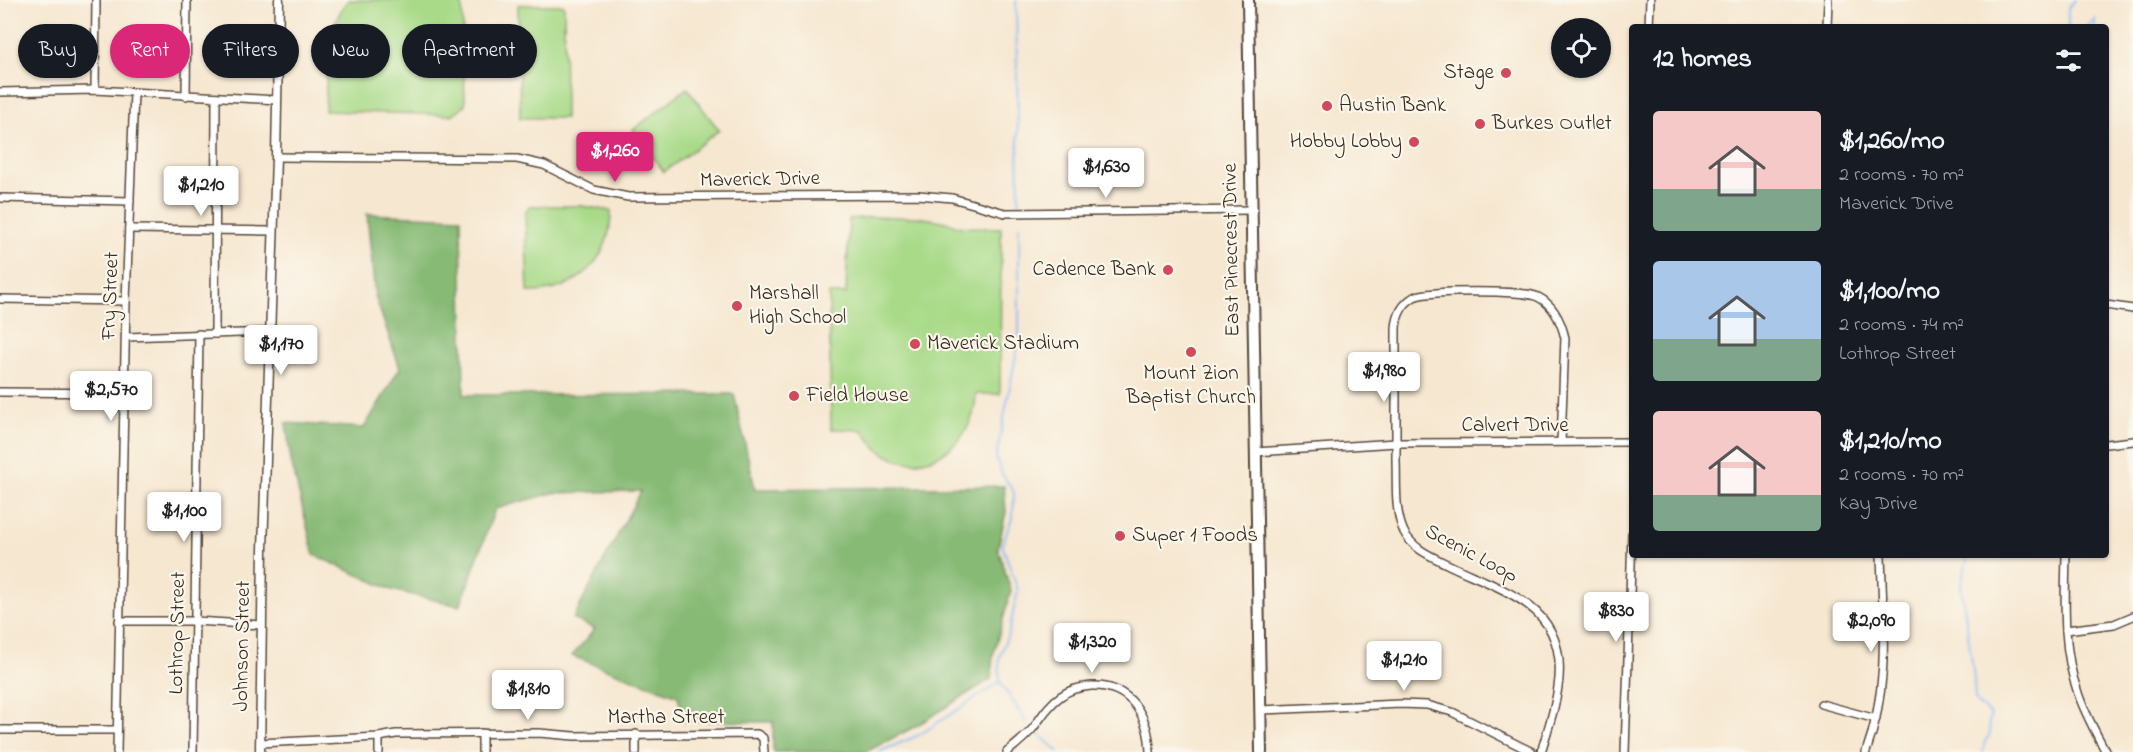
<!DOCTYPE html>
<html lang="en">
<head>
<meta charset="utf-8">
<style>
  body { margin:0; font-family:"Indie Flower",sans-serif; background:#242831; color:#f1f3f6; height:100vh; display:flex; flex-direction:column; font-size:22px; white-space:nowrap }
  * { box-sizing:border-box; margin:0 }
  p { font-size:20px; color:#9ea1a6 }
  .icon { flex:none; width:33px; height:33px; fill:none; stroke:currentColor; stroke-width:2; stroke-linecap:round; stroke-linejoin:round }
  .map { position:relative; flex:1; overflow:hidden }
  .drawer { position:absolute; left:1629px; top:24px; width:480px; height:534px; display:flex; flex-direction:column; background:#171b24; border-radius:6px; box-shadow:0 2px 4px #0004 }
  .drawer>* { flex:none }
  .guide { position:absolute; left:18px; top:24px; width:570px; height:54px; display:flex; gap:12px }
  .controls { position:absolute; left:1551px; top:18px; display:grid; gap:12px }
  .controls a { display:grid; place-items:center; width:60px; height:60px; border-radius:50%; background:#171b24; box-shadow:0 2px 4px #0004; font-size:30px }
  .price { position:absolute; translate:-50% -51px; padding:0 14px; border-radius:6px; background:#fff; color:#222; font-size:20px; line-height:39px; filter:drop-shadow(0 2px 3px #0008) }
  .price::after { content:''; position:absolute; left:50%; top:36px; width:18px; height:14px; margin-left:-9px; background:inherit; clip-path:polygon(0 0,100% 0,50% 100%) }
  .price.current { background:#db2777; color:#fff }
  ul { padding:0; list-style:none }
  li { display:flex; align-items:center; gap:18px; height:150px; padding:0 24px }
  li span { display:grid; place-items:center; flex:none; width:168px; height:120px; border-radius:6px; color:#555 }
  li>.icon { margin-inline-start:auto }
  span .icon { width:72px; height:72px; fill:#fffc; stroke-width:1 }
  li b { font-size:26px }
  h2 { display:flex; justify-content:space-between; align-items:center; height:72px; padding:0 24px; font-size:26px }
  .tag { padding:0 21px; border-radius:27px; background:#171b24; box-shadow:0 2px 4px #0004; font-size:21px; line-height:54px }
  .tag.current { background:#db2777; color:#fff }
  .map>svg:first-child { display:block }
  .green { fill:#a8da88; stroke:#728253; stroke-width:1.5 }
  .forest { fill:#86ba74; stroke:#607249; stroke-width:1.5 }
  .lines { fill:none; stroke-linecap:round; stroke-linejoin:round }
  .stream { stroke:#87b9f3; stroke-width:2 }
  .minor-casing { stroke:#574639; stroke-width:10 }
  .tertiary-casing { stroke:#574639; stroke-width:11 }
  .primary-casing { stroke:#574639; stroke-width:14 }
  .minor { stroke:#fff; stroke-width:7 }
  .tertiary { stroke:#fff; stroke-width:8 }
  .primary { stroke:#fff; stroke-width:10 }
  .poi-dot { fill:#d1495b; stroke:#fbf7ec; stroke-width:2 }
  .labels { text-anchor:middle; dominant-baseline:central; stroke-width:4.5; stroke-linejoin:round; paint-order:stroke }
  .poi-label { font-size:21px; fill:#3b2a1e; stroke:#fbf7ec; text-anchor:start }
  .street-label { font-size:21px; fill:#3b2a1e; stroke:#fbf7ec }
</style>
</head>
<body>
<div class="map">
<svg width="2133" height="752" viewBox="0 0 2133 752">
  <rect width="100%" height="100%" fill="#fbf7ec"/>
  <filter id="ink" filterUnits="userSpaceOnUse"><feTurbulence type="fractalNoise" baseFrequency=".0167" numOctaves="2"/><feDisplacementMap in="SourceGraphic" scale="12" xChannelSelector="R" yChannelSelector="G"/><feConvolveMatrix kernelMatrix="1 2 1 2 8 2 1 2 1" color-interpolation-filters="sRGB"/></filter>
  <filter id="wash" filterUnits="userSpaceOnUse"><feTurbulence type="fractalNoise" baseFrequency=".008" numOctaves="4" result="noise"/><feDisplacementMap in="SourceGraphic" scale="24" xChannelSelector="R" yChannelSelector="G"/><feGaussianBlur stdDeviation="1.35" result="paint"/><feColorMatrix in="noise" values="0 0 0 0 0 0 0 0 0 0 0 0 0 0 0 0 0 1.4 0 .05"/><feComposite in="paint" operator="in"/></filter>
  <g filter="url(#wash)">
    <rect width="100%" height="100%" fill="#f6e7d0"/>
    <g class="green">
      <path d="M348 0H462L465 105 452 115 325 111C327 73 324 31 348 0Z"/>
      <path d="M518 5H564L565 118H520Z"/>
      <path d="M687 88 719 130 664 172 633 130Z"/>
      <path d="M530 206H582L611 211C611 260 577 293 528 292L525 212Z"/>
      <path d="M874 217H917L942 221 962 227 1001 228 1000 394H976C975 457 897 491 863 430L831 429 829 294H846L849 219Z"/>
    </g>
    <path class="forest" d="M367 214 461 218 464 395 734 394 755 489 1004 486 1006 512 998 548 1011 591 993 655 991 679 916 726 866 752H773V722L684 721 678 696 572 656 595 629 573 619 641 491 553 493 495 509 460 606 392 590 314 555 291 461 286 423 364 428 400 368 375 296Z"/>
    <g class="lines">
      <g class="stream">
        <path d="M1016 0 1019 202"/>
        <path d="M2068 27V8L2075 0"/>
        <path d="M2087 27 2095 19V27"/>
        <path d="M1968 555 1961 585 1973 669 1975 699 1980 706 1991 715 1989 722 1990 735 1985 741 1983 752"/>
        <path d="M1000 682 1027 723"/>
        <path d="M1036 732 1059 752"/>
        <path d="M879 752 919 735 1000 682 999 658 1009 632 1018 590 1002 545 1013 516 1014 492 1002 474 996 458 1019 340V226"/>
      </g>
    </g>
  </g>
  <g filter="url(#ink)">
    <g class="lines">
      <g class="minor-casing">
        <g id="minor">
          <path d="M1649 27 1650 0"/>
          <path d="M1827 27 1828 0"/>
          <path d="M95 90 96 0"/>
          <path d="M0 92 95 90 277 100"/>
          <path d="M186 96 187 0"/>
          <path d="M276 157 517 159 544 165 594 190 628 197 918 195 952 198 1005 213 1251 210"/>
          <path d="M0 198 130 201"/>
          <path d="M129 229 273 231"/>
          <path d="M0 299 126 301"/>
          <path d="M2106 305 2133 309"/>
          <path d="M215 334 216 97"/>
          <path d="M126 337 270 332"/>
          <path d="M0 392 124 393"/>
          <path d="M2106 444 2133 441"/>
          <path d="M1255 452 1396 443 1632 442"/>
          <path d="M2066 555C2065 601 2062 649 2078 693 2085 714 2096 733 2106 752"/>
          <path d="M119 621H195L262 625"/>
          <path d="M2066 630 2114 624 2133 616"/>
          <path d="M1821 704 1876 719"/>
          <path d="M1260 710 1401 704 1427 705 1452 712 1532 752"/>
          <path d="M0 730H117"/>
          <path d="M636 734V752"/>
          <path d="M379 737V752"/>
          <path d="M260 743 379 737 396 734 539 733 574 736 757 734 763 738 764 752"/>
          <path d="M117 752 126 301 134 93"/>
          <path d="M193 752 199 334"/>
          <path d="M482 752V733"/>
          <path d="M1007 752C1017 744 1026 737 1034 727 1042 716 1049 704 1061 696 1070 689 1080 687 1091 686 1130 684 1149 716 1150 752"/>
          <path d="M1541 752C1556 703 1579 643 1528 605 1504 587 1473 577 1447 564 1431 556 1413 549 1404 532 1394 511 1397 483 1396 460 1396 416 1396 372 1396 328 1397 315 1402 304 1414 297 1427 290 1524 290 1538 297 1554 305 1561 321 1565 338L1561 442"/>
          <path d="M1625 752 1632 534"/>
          <path d="M1866 752C1890 687 1883 623 1881 555"/>
        </g>
      </g>
      <g class="tertiary-casing">
        <path id="tertiary" d="M260 752 263 549 276 157 279 0"/>
      </g>
      <g class="primary-casing">
        <path id="primary" d="M1248 0 1261 752"/>
      </g>
      <use href="#minor" class="minor"/>
      <use href="#tertiary" class="tertiary"/>
      <use href="#primary" class="primary"/>
    </g>
  </g>
  <g class="poi-dot">
    <circle cx="1506" cy="73" r="6"/>
    <circle cx="1327" cy="106" r="6"/>
    <circle cx="1480" cy="124" r="6"/>
    <circle cx="1414" cy="142" r="6"/>
    <circle cx="1168" cy="270" r="6"/>
    <circle cx="737" cy="306" r="6"/>
    <circle cx="915" cy="344" r="6"/>
    <circle cx="1191" cy="352" r="6"/>
    <circle cx="794" cy="396" r="6"/>
    <circle cx="1120" cy="536" r="6"/>
  </g>
  <g class="labels">
    <g class="poi-label">
      <text x="1494" y="73" text-anchor="end">Stage</text>
      <text x="1339" y="106">Austin Bank</text>
      <text x="1492" y="124">Burkes Outlet</text>
      <text x="1402" y="142" text-anchor="end">Hobby Lobby</text>
      <text x="1156" y="270" text-anchor="end">Cadence Bank</text>
      <text x="749" y="294">Marshall<tspan x="749" dy="24">High School</tspan></text>
      <text x="927" y="344">Maverick Stadium</text>
      <text x="1191" y="374" text-anchor="middle">Mount Zion<tspan x="1191" dy="24">Baptist Church</tspan></text>
      <text x="806" y="396">Field House</text>
      <text x="1132" y="536">Super 1 Foods</text>
    </g>
    <g class="street-label">
      <text transform="translate(760 180) rotate(-1)">Maverick Drive</text>
      <text transform="translate(1232 250) rotate(-91)">East Pinecrest Drive</text>
      <text transform="translate(111 296) rotate(-88)">Fry Street</text>
      <text x="1515" y="426">Calvert Drive</text>
      <text transform="translate(1471 554) rotate(28)">Scenic Loop</text>
      <text transform="translate(178 633) rotate(-89)">Lothrop Street</text>
      <text transform="translate(243 646) rotate(-89)">Johnson Street</text>
      <text x="666" y="718">Martha Street</text>
    </g>
  </g>
</svg>
<div class="controls">
<a><svg class="icon" aria-label="locate" viewBox="0 0 24 24"><circle cx="12" cy="12" r="6"/><path d="M12 2v4M12 18v4M2 12h4M18 12h4"/></svg></a>
</div>
<b class="price current" style="left:615px;top:183px">$1,260</b>
<b class="price" style="left:1106px;top:199px">$1,630</b>
<b class="price" style="left:201px;top:217px">$1,210</b>
<b class="price" style="left:281px;top:376px">$1,170</b>
<b class="price" style="left:1384px;top:403px">$1,980</b>
<b class="price" style="left:111px;top:422px">$2,570</b>
<b class="price" style="left:184px;top:543px">$1,100</b>
<b class="price" style="left:1616px;top:643px">$830</b>
<b class="price" style="left:1871px;top:653px">$2,090</b>
<b class="price" style="left:1092px;top:674px">$1,320</b>
<b class="price" style="left:1404px;top:692px">$1,210</b>
<b class="price" style="left:528px;top:721px">$1,810</b>
<div class="guide">
<a class="tag">Buy</a>
<a class="tag current">Rent</a>
<a class="tag">Filters</a>
<a class="tag">New</a>
<a class="tag">Apartment</a>
</div>
<section class="drawer">
<h2>12 homes<svg class="icon" aria-label="filters" viewBox="0 0 24 24"><path d="M4 7h16M4 17h16"/><circle cx="9" cy="7" r="2"/><circle cx="15" cy="17" r="2"/></svg></h2>
<ul>
<li><span style="background:linear-gradient(#f6c9c9 65%,#7fa58c 0)"><svg class="icon" aria-label="home" viewBox="0 0 24 24"><path d="M3 11l9-7 9 7M6 9v11h12V9"/></svg></span><div><b>$1,260/mo</b><p>2 rooms · 70 m²</p><p>Maverick Drive</p></div></li>
<li><span style="background:linear-gradient(#a9c7e8 65%,#7fa58c 0)"><svg class="icon" aria-label="home" viewBox="0 0 24 24"><path d="M3 11l9-7 9 7M6 9v11h12V9"/></svg></span><div><b>$1,100/mo</b><p>2 rooms · 74 m²</p><p>Lothrop Street</p></div></li>
<li><span style="background:linear-gradient(#f6c9c9 70%,#7fa58c 0)"><svg class="icon" aria-label="home" viewBox="0 0 24 24"><path d="M3 11l9-7 9 7M6 9v11h12V9"/></svg></span><div><b>$1,210/mo</b><p>2 rooms · 70 m²</p><p>Kay Drive</p></div></li>
</ul>
</section>
</div>
</body>
</html>
